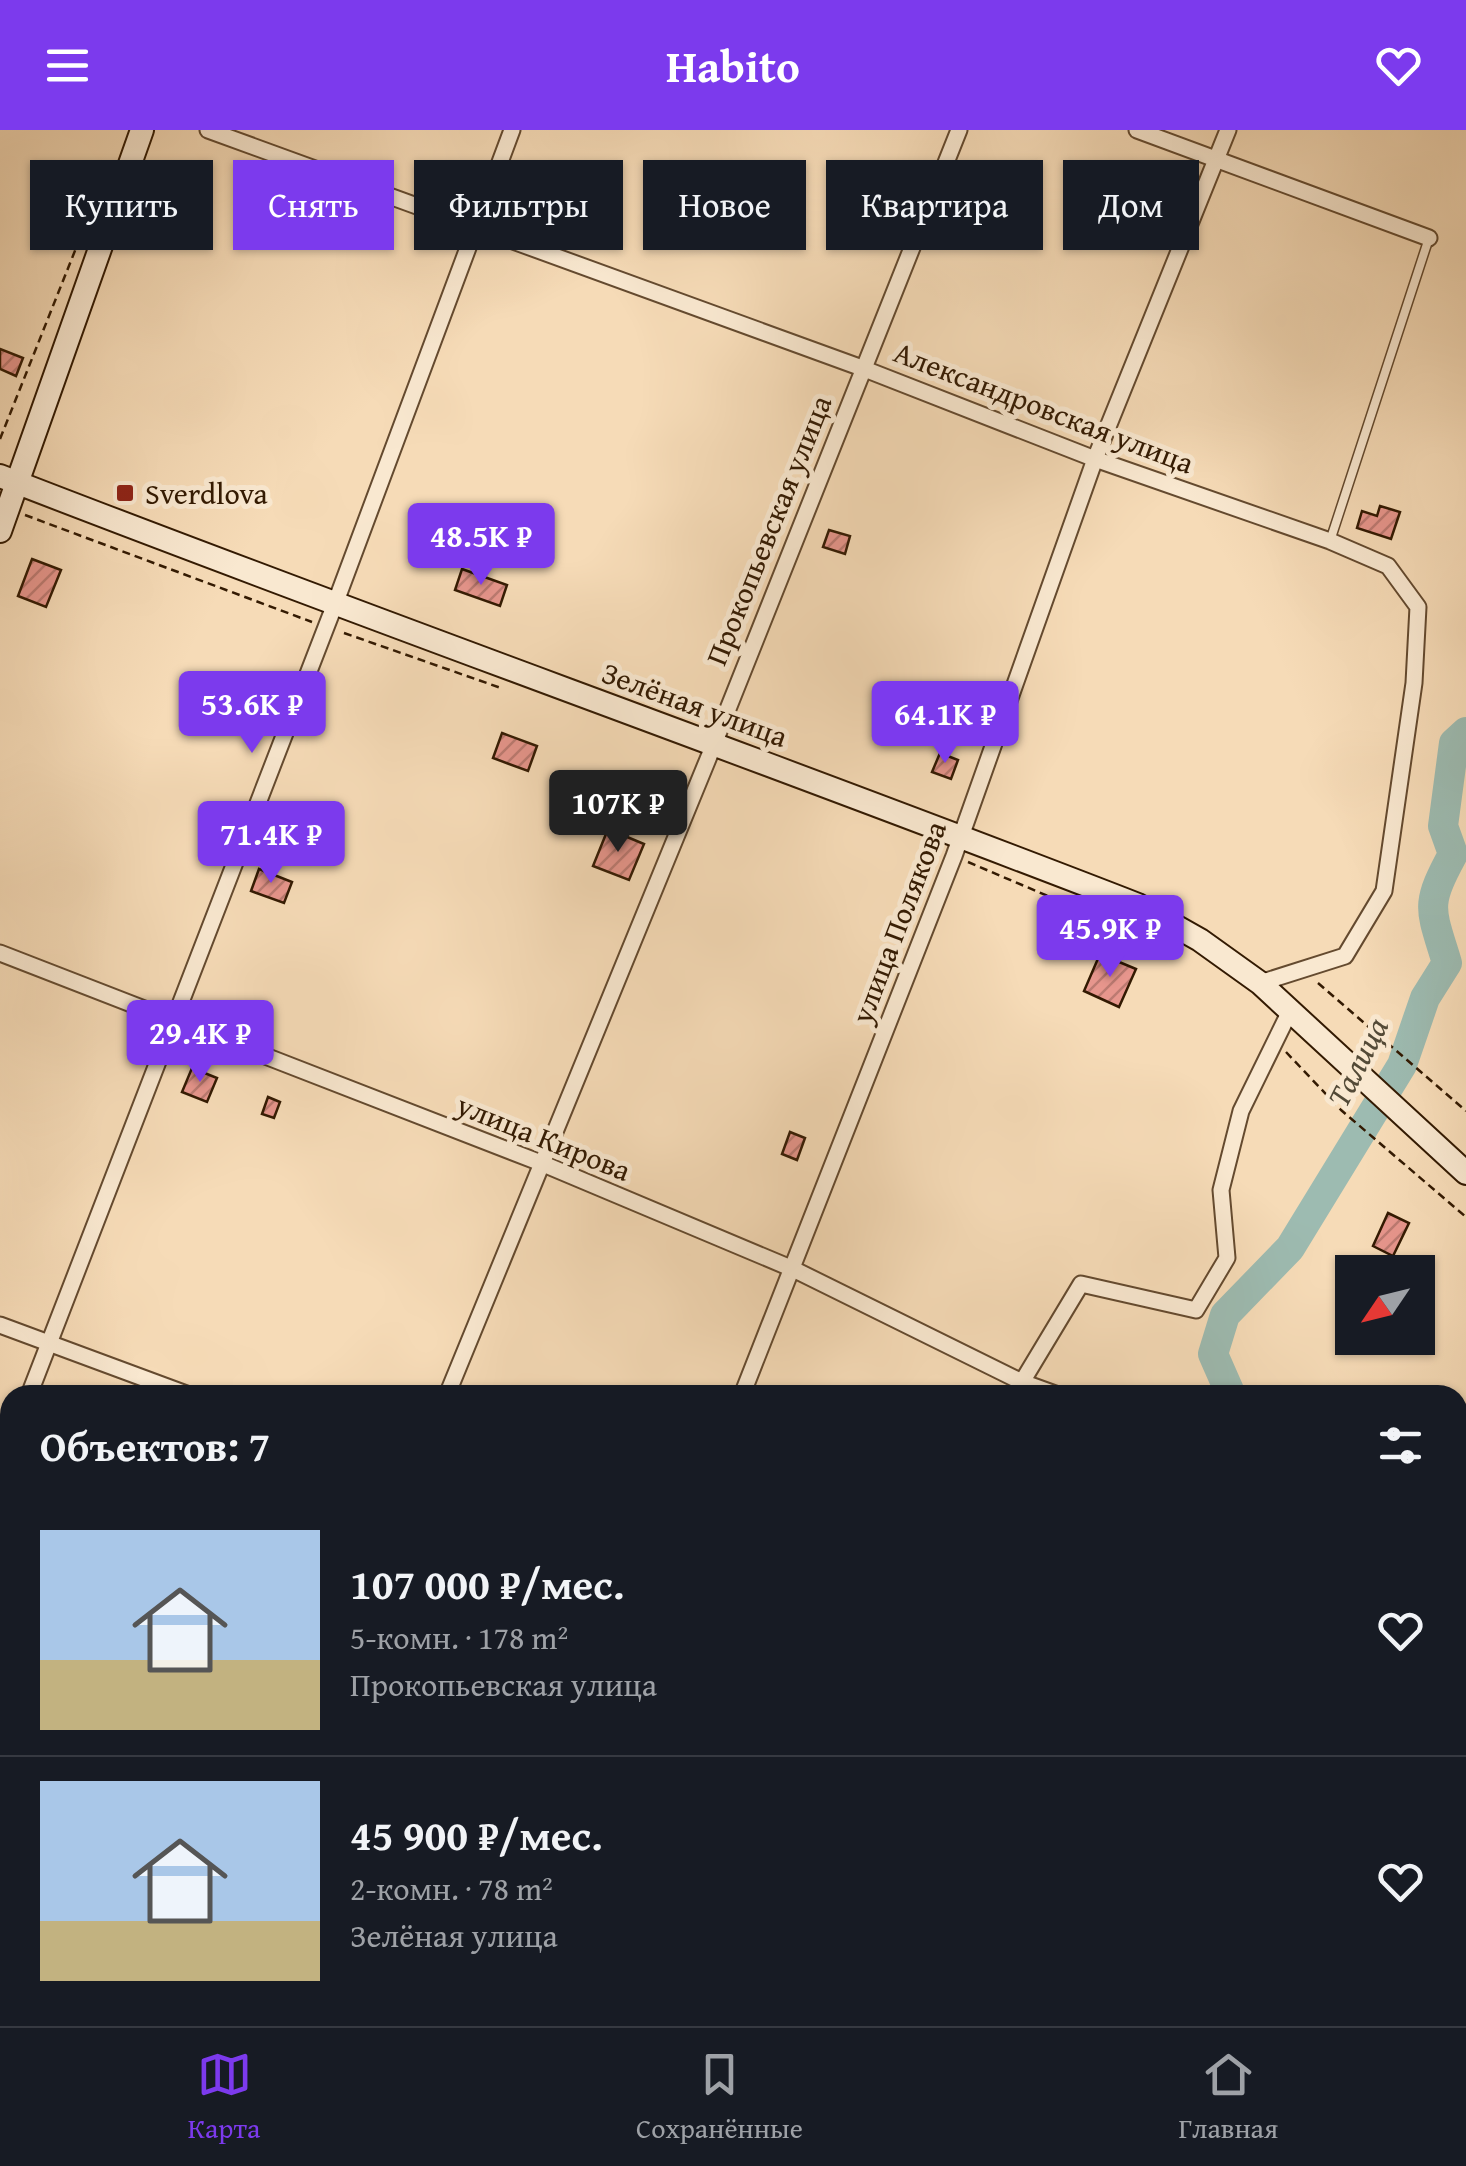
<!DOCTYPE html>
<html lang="ru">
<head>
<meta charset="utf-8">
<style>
  body { margin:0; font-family:"Gentium Book Plus",serif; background:#20242c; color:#f1f3f6; height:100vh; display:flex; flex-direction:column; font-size:38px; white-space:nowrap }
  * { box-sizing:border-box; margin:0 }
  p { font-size:32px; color:#9ea1a6 }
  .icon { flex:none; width:55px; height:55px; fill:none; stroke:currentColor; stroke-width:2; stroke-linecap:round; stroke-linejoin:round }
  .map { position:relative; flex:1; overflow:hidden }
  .details { position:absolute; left:0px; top:1255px; width:1468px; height:642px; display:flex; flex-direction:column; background:#171b24; border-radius:30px 30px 0 0; box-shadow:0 2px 8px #0004 }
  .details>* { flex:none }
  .hud { position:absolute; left:30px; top:30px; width:1408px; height:90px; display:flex; gap:20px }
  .needle { width:65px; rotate:235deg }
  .controls { position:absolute; left:1335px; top:1125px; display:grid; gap:20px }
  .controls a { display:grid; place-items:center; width:100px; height:100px; border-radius:0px; background:#171b24; box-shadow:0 2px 8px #0004; font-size:50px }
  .price { position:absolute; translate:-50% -85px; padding:0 22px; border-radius:10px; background:#7c3aed; color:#fff; font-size:32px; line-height:65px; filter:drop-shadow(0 2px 5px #0008) }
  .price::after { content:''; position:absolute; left:50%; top:60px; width:30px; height:22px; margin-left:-15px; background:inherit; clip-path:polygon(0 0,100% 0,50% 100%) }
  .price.on { background:#222; color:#fff }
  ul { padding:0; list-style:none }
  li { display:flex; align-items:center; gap:30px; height:250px; padding:0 40px }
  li+li { border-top:2px solid #363941 }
  li span { display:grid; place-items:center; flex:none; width:280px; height:200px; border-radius:0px; color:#555 }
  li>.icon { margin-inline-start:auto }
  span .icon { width:120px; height:120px; fill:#fffc; stroke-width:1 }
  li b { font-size:42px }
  h2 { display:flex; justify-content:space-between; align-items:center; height:120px; padding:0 40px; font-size:42px }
  .tag { padding:0 35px; border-radius:0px; background:#171b24; box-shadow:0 2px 8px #0004; font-size:35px; line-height:90px }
  .tag.on { background:#7c3aed; color:#fff }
  header { display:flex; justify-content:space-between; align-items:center; height:130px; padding:0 40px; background:#7c3aed; color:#fff; font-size:45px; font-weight:600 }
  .tab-bar { display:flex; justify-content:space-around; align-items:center; height:140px; border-top:2px solid #363941; background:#171b24; font-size:28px; color:#9ea1a6 }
  .tab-bar a { display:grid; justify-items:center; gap:5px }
  .tab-bar .on { color:#7c3aed }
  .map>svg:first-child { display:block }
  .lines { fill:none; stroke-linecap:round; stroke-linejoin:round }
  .river { stroke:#9dbbb1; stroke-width:30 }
  .building { fill:url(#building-hatch); stroke:#331a02; stroke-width:2.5 }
  .lane-casing { stroke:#644a2f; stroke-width:11 }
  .street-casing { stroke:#644a2f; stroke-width:19 }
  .secondary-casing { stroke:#331a02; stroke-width:26 }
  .path { stroke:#331a02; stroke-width:2.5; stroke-dasharray:8 5; stroke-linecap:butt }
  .lane { stroke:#f9e8d0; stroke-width:8 }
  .street { stroke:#f9e8d0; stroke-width:15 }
  .secondary { stroke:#f9e8d0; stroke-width:22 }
  .poi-dot { fill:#8f2418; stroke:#f9e8d0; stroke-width:4 }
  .labels { text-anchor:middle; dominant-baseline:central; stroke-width:10; stroke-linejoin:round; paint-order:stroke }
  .street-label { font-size:30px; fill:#331a02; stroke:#f9e8d0 }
  .poi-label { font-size:30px; fill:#331a02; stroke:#f9e8d0; text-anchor:start }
  .water-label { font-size:32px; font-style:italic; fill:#534a37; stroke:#f9e8d0 }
</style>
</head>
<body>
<header><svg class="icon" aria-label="menu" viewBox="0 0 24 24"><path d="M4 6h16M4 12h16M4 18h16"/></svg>Habito<svg class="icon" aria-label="heart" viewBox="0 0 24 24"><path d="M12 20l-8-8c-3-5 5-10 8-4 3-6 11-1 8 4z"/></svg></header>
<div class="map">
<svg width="1466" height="1896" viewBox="0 0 1466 1896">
  <defs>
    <pattern id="building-hatch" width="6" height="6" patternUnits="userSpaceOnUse" patternTransform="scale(2.5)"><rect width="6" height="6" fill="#e7968d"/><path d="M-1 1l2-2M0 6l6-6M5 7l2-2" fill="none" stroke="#bc7a71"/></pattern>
  </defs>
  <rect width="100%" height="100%" fill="#f6dbb7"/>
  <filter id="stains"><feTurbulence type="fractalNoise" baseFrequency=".002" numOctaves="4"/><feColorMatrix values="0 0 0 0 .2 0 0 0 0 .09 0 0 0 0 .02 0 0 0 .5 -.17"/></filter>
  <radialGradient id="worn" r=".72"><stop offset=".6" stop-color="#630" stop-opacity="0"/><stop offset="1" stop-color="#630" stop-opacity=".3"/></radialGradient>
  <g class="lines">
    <g class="river">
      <path d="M1231 1265 1213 1224 1225 1185 1290 1118 1402 935 1425 868 1447 833C1430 777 1425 776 1453 724L1443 696 1454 613 1466 602"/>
      <path d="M1110 1896 1111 1888"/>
    </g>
  </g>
  <g class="building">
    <path d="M0 219 23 228 16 246 0 239Z"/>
    <path d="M1380 376 1400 382 1391 409 1357 398 1362 381 1377 386Z"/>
    <path d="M829 400 850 406 845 424 823 417Z"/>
    <path d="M32 429 61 440 46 477 18 466Z"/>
    <path d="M462 439 507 455 500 476 455 460Z"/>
    <path d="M502 603 537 616 528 641 493 628Z"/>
    <path d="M940 623 958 630 951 649 932 642Z"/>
    <path d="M608 699 644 714 629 750 593 736Z"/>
    <path d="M259 739 292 752 284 773 251 761Z"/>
    <path d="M1100 824 1136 839 1119 877 1084 861Z"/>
    <path d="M192 938 217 948 207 972 182 962Z"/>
    <path d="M268 967 280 972 274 988 262 984Z"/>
    <path d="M790 1002 805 1008 797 1030 782 1024Z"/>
    <path d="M1388 1083 1409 1093 1393 1126 1373 1116Z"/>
  </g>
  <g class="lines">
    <g class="lane-casing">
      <g id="lane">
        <path d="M1330 411 1429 108"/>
        <path d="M1458 1683 1466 1686"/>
      </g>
    </g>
    <g class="street-casing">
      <g id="street">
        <path d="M208 0 862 238 1095 329 1330 411 1388 436 1418 477 1414 553 1384 761 1345 826 1260 853"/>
        <path d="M1137 0 1429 108"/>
        <path d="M0 823 541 1033 793 1139 1022 1252 1058 1265"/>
        <path d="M0 1195 189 1265"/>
        <path d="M1022 1252 1081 1154 1196 1180 1227 1128 1221 1060 1241 981 1290 881"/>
        <path d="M29 1265 335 474 512 0"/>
        <path d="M447 1265 708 629 959 0"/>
        <path d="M742 1265 954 726 1095 329 1228 0"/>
        <path d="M0 1343 10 1316"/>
        <path d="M181 1896 185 1888"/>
        <path d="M508 1896 511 1888"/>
        <path d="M957 1896 962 1888"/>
      </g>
    </g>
    <g class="secondary-casing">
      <g id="secondary">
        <path d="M0 346C378 493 760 628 1138 775L1200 810 1260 853 1466 1043"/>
        <path d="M0 401 142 0"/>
        <path d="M1458 1427 1466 1410"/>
        <path d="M0 1609 10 1612"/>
        <path d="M744 1888 767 1896"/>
        <path d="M1311 1896 1313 1888"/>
      </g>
    </g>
    <g class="path">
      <path d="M0 309 92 78"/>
      <path d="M25 385 312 492"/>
      <path d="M344 503 501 558"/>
      <path d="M968 732 1177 821"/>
      <path d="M1318 853 1466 981"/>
      <path d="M1286 922 1341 980 1466 1087"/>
      <path d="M796 1888 819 1896"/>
    </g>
    <use href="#lane" class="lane"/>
    <use href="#street" class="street"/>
    <use href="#secondary" class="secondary"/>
  </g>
  <rect class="poi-dot" x="115" y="353" width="20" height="20" rx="5"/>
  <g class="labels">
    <g class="street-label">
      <text transform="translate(1044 277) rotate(21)">Александровская улица</text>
      <text transform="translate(768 400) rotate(-68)">Прокопьевская улица</text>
      <text transform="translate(695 574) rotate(20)">Зелёная улица</text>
      <text transform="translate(898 792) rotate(-69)">улица Полякова</text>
      <text transform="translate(544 1007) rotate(22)">улица Кирова</text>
    </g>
    <g class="poi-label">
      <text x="145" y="363">Sverdlova</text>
    </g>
    <g class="water-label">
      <text transform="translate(1357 932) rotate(-63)">Талица</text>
    </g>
  </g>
  <rect width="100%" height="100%" filter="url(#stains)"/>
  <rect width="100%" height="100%" fill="url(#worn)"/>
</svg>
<div class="controls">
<a><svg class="needle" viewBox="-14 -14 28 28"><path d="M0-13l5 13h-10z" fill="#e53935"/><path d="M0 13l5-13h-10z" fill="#9ea1a6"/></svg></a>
</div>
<b class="price" style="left:481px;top:458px">48.5K ₽</b>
<b class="price" style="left:252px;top:626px">53.6K ₽</b>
<b class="price" style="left:945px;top:636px">64.1K ₽</b>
<b class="price on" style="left:618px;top:725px">107K ₽</b>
<b class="price" style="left:271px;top:756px">71.4K ₽</b>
<b class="price" style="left:1110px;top:850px">45.9K ₽</b>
<b class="price" style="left:200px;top:955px">29.4K ₽</b>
<div class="hud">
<a class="tag">Купить</a>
<a class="tag on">Снять</a>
<a class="tag">Фильтры</a>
<a class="tag">Новое</a>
<a class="tag">Квартира</a>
<a class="tag">Дом</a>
</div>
<section class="details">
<h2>Объектов: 7<svg class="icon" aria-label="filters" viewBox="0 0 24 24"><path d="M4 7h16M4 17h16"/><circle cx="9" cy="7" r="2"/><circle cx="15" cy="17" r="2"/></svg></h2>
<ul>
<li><span style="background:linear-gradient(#a9c7e8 65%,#c2b280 0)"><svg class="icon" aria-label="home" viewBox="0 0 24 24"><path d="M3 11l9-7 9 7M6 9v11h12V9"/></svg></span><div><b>107 000 ₽/мес.</b><p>5-комн. · 178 m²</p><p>Прокопьевская улица</p></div><svg class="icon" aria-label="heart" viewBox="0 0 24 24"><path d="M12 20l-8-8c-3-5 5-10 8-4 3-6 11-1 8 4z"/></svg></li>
<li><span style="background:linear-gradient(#a9c7e8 70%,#c2b280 0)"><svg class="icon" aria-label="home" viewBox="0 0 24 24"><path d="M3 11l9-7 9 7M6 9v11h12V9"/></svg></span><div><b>45 900 ₽/мес.</b><p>2-комн. · 78 m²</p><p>Зелёная улица</p></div><svg class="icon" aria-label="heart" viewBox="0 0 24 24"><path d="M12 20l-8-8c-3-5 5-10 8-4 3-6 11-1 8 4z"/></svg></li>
</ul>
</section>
</div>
<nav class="tab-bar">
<a class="on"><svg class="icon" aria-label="map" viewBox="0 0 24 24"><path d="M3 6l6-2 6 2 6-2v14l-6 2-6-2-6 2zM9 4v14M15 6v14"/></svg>Карта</a>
<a><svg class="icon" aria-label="saved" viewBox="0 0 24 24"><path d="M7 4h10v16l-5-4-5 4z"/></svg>Сохранённые</a>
<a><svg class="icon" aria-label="home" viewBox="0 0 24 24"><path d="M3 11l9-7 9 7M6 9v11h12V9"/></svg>Главная</a>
</nav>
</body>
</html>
